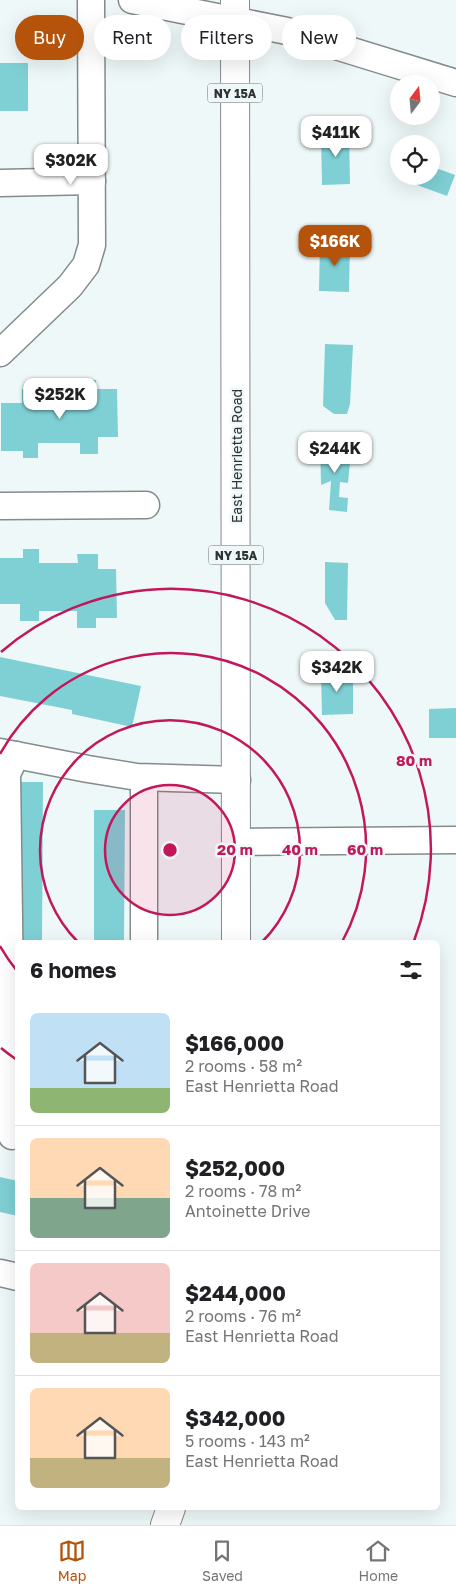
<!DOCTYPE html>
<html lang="en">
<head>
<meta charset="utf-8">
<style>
  body { margin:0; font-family:"Golos Text",sans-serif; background:#f2f2f2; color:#202124; height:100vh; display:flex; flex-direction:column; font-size:19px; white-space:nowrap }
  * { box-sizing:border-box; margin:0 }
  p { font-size:16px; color:#757577 }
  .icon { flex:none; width:28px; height:28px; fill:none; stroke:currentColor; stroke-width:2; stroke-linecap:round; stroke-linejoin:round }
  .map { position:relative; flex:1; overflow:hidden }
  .side { position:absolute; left:15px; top:940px; width:425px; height:570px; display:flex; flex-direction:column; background:#fff; border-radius:8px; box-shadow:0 5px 20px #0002 }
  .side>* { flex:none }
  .top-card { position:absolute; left:15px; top:15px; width:426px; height:45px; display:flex; gap:10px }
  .needle { width:32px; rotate:16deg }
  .buttons { position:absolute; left:390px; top:75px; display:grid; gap:10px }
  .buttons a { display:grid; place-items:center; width:50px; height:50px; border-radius:50%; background:#fff; box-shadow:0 5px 20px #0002; font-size:25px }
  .price { position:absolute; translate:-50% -42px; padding:0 11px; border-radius:10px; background:#fff; color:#222; font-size:16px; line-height:32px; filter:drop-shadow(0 1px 2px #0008) }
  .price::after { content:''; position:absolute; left:50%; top:30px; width:15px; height:11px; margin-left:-8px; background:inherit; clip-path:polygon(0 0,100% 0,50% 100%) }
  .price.selected { background:#b45309; color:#fff }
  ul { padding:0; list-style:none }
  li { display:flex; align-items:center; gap:15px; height:125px; padding:0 15px }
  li+li { border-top:1px solid #e0e0e0 }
  li span { display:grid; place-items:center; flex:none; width:140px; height:100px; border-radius:8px; color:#555 }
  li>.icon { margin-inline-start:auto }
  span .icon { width:60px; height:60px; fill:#fffc; stroke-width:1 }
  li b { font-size:21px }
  h2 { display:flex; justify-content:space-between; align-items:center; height:60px; padding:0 15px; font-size:21px }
  .pill { padding:0 18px; border-radius:22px; background:#fff; box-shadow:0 5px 20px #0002; font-size:18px; line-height:45px }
  .pill.selected { background:#b45309; color:#fff }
  .dock { display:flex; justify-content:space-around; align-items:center; height:70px; border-top:1px solid #e0e0e0; background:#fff; font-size:14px; color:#757577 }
  .dock a { display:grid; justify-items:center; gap:2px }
  .dock .selected { color:#b45309 }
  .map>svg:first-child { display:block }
  .building { fill:#7fd0d5 }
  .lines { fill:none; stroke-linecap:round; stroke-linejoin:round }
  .minor-casing { stroke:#838b8c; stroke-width:29 }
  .major-casing { stroke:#838b8c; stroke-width:30 }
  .minor { stroke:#fff; stroke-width:26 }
  .major { stroke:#fff; stroke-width:28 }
  .ring { fill:none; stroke:#c2185b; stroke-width:2.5 }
  .labels { text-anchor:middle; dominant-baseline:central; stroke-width:5; stroke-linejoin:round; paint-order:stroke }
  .shield { fill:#eff8f8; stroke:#696e6e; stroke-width:1 }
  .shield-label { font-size:12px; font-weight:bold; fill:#303333 }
  .street-label { font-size:14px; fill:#303333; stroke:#eff8f8 }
  .centre { fill:#c2185b; stroke:#eff8f8; stroke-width:2.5 }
  .ring-label { font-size:15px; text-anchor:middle; font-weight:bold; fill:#c2185b; stroke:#eff8f8; stroke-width:5; stroke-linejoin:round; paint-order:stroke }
</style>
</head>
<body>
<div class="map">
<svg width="456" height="1525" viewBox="0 0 456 1525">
  <rect width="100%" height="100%" fill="#eff8f8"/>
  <g class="building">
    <rect x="0" y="63" width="28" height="48"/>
    <path d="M349 132 350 184 322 185 321 133Z"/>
    <path d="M431 159 438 161 436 168 455 175 447 196 417 185 416 176H431Z"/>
    <path d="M320 242H350L349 292 319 291Z"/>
    <path d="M325 344 353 345 350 404 347 414H334L323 406Z"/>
    <path d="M76 380H96V389H117L118 437H98V454H80V443H38V458H23V451H1V403H22V389H36L37 395 77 396Z"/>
    <path d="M320 441 345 449 350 462 348 483 340 482 339 497 348 498 347 512 329 510 331 481 321 485Z"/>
    <path d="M23 549H39V563H78L77 554H98V569H116L117 618H96V628H77V611H39V621H20V604H0V558H23Z"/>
    <path d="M325 562 348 563 347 620H335L325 603Z"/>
    <path d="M0 657 141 686 132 727 72 714V710L0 696Z"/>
    <path d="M321 672H353V714L322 715Z"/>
    <path d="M456 708V738H429V709Z"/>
    <path d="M19 782H43L42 942H19Z"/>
    <path d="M94 810H125L124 942H94Z"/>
    <path d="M0 1177 18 1181V1216L0 1212Z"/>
  </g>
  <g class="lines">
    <g class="minor-casing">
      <g id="minor">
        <path d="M132 0 287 31 456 83"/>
        <path d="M0 183 92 181"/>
        <path d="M0 353 70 286 86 265 92 245 91 0"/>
        <path d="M0 506 146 505"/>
        <path d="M0 752 88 769 137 777 237 780"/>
        <path d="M237 842 456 840"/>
        <path d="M144 942V778"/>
        <path d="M12 1136 7 774 16 755"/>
        <path d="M0 1273 18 1277"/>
      </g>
    </g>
    <g class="major-casing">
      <g id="major">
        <path d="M235 0 236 942"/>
        <path d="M165 1525 171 1508"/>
      </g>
    </g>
    <use href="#minor" class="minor"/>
    <use href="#major" class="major"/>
  </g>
  <circle cx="170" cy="850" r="65" fill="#c2185b" fill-opacity=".12"/>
  <g class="ring">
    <circle cx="170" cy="850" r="65"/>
    <path d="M78 942A130 130 0 1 1 262 942"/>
    <path d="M17 971A195 195 0 0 1 0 946M0 754A195 195 0 0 1 342 942"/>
    <path d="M17 1060A260 260 0 0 1 1 1048M1 652A260 260 0 0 1 414 941"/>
  </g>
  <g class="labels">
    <g class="shield">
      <rect x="207.5" y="83.5" width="55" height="19" rx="4"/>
      <rect x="208.5" y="545.5" width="55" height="19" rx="4"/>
    </g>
    <g class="shield-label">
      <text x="235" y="93">NY 15A</text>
      <text x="236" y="555">NY 15A</text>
    </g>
    <g class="street-label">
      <text transform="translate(236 456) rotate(-90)">East Henrietta Road</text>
    </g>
  </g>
  <circle cx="170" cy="850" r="8" class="centre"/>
  <g class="ring-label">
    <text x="414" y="766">80 m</text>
    <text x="235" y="855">20 m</text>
    <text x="300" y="855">40 m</text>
    <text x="365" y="855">60 m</text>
  </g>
</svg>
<div class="buttons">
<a><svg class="needle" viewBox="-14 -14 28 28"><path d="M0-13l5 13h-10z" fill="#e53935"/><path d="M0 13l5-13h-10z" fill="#757577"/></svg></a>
<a><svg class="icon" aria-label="locate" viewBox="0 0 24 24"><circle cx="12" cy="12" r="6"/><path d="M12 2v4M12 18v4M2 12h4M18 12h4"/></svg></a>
</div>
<b class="price" style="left:336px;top:158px">$411K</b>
<b class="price" style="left:71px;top:186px">$302K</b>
<b class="price selected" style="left:335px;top:267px">$166K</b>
<b class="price" style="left:60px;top:420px">$252K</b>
<b class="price" style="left:335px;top:474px">$244K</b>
<b class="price" style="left:337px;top:693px">$342K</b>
<div class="top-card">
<a class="pill selected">Buy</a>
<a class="pill">Rent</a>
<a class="pill">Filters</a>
<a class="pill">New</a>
</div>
<section class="side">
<h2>6 homes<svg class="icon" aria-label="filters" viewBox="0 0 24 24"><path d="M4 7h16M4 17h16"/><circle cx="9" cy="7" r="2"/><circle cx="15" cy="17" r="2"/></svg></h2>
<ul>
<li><span style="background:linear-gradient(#bfe0f5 75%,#8fb573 0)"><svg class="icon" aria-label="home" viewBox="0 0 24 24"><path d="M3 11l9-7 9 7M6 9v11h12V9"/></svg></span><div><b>$166,000</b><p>2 rooms · 58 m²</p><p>East Henrietta Road</p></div></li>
<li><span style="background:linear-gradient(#ffd9b3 60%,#7fa58c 0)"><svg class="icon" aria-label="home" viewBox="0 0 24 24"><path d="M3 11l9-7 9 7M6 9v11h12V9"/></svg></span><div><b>$252,000</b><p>2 rooms · 78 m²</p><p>Antoinette Drive</p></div></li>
<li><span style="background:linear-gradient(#f6c9c9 70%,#c2b280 0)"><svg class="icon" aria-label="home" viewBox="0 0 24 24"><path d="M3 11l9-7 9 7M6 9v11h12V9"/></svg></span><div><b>$244,000</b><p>2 rooms · 76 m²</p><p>East Henrietta Road</p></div></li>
<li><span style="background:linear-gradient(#ffd9b3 70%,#c2b280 0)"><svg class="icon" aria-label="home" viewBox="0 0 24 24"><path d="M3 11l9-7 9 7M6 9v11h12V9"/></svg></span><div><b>$342,000</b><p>5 rooms · 143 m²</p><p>East Henrietta Road</p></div></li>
</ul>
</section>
</div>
<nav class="dock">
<a class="selected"><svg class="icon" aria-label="map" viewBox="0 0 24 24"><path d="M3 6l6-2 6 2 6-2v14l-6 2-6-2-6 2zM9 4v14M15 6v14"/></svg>Map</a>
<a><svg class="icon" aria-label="saved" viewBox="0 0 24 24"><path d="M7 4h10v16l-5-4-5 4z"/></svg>Saved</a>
<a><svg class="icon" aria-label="home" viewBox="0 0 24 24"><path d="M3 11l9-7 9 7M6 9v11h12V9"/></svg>Home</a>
</nav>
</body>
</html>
